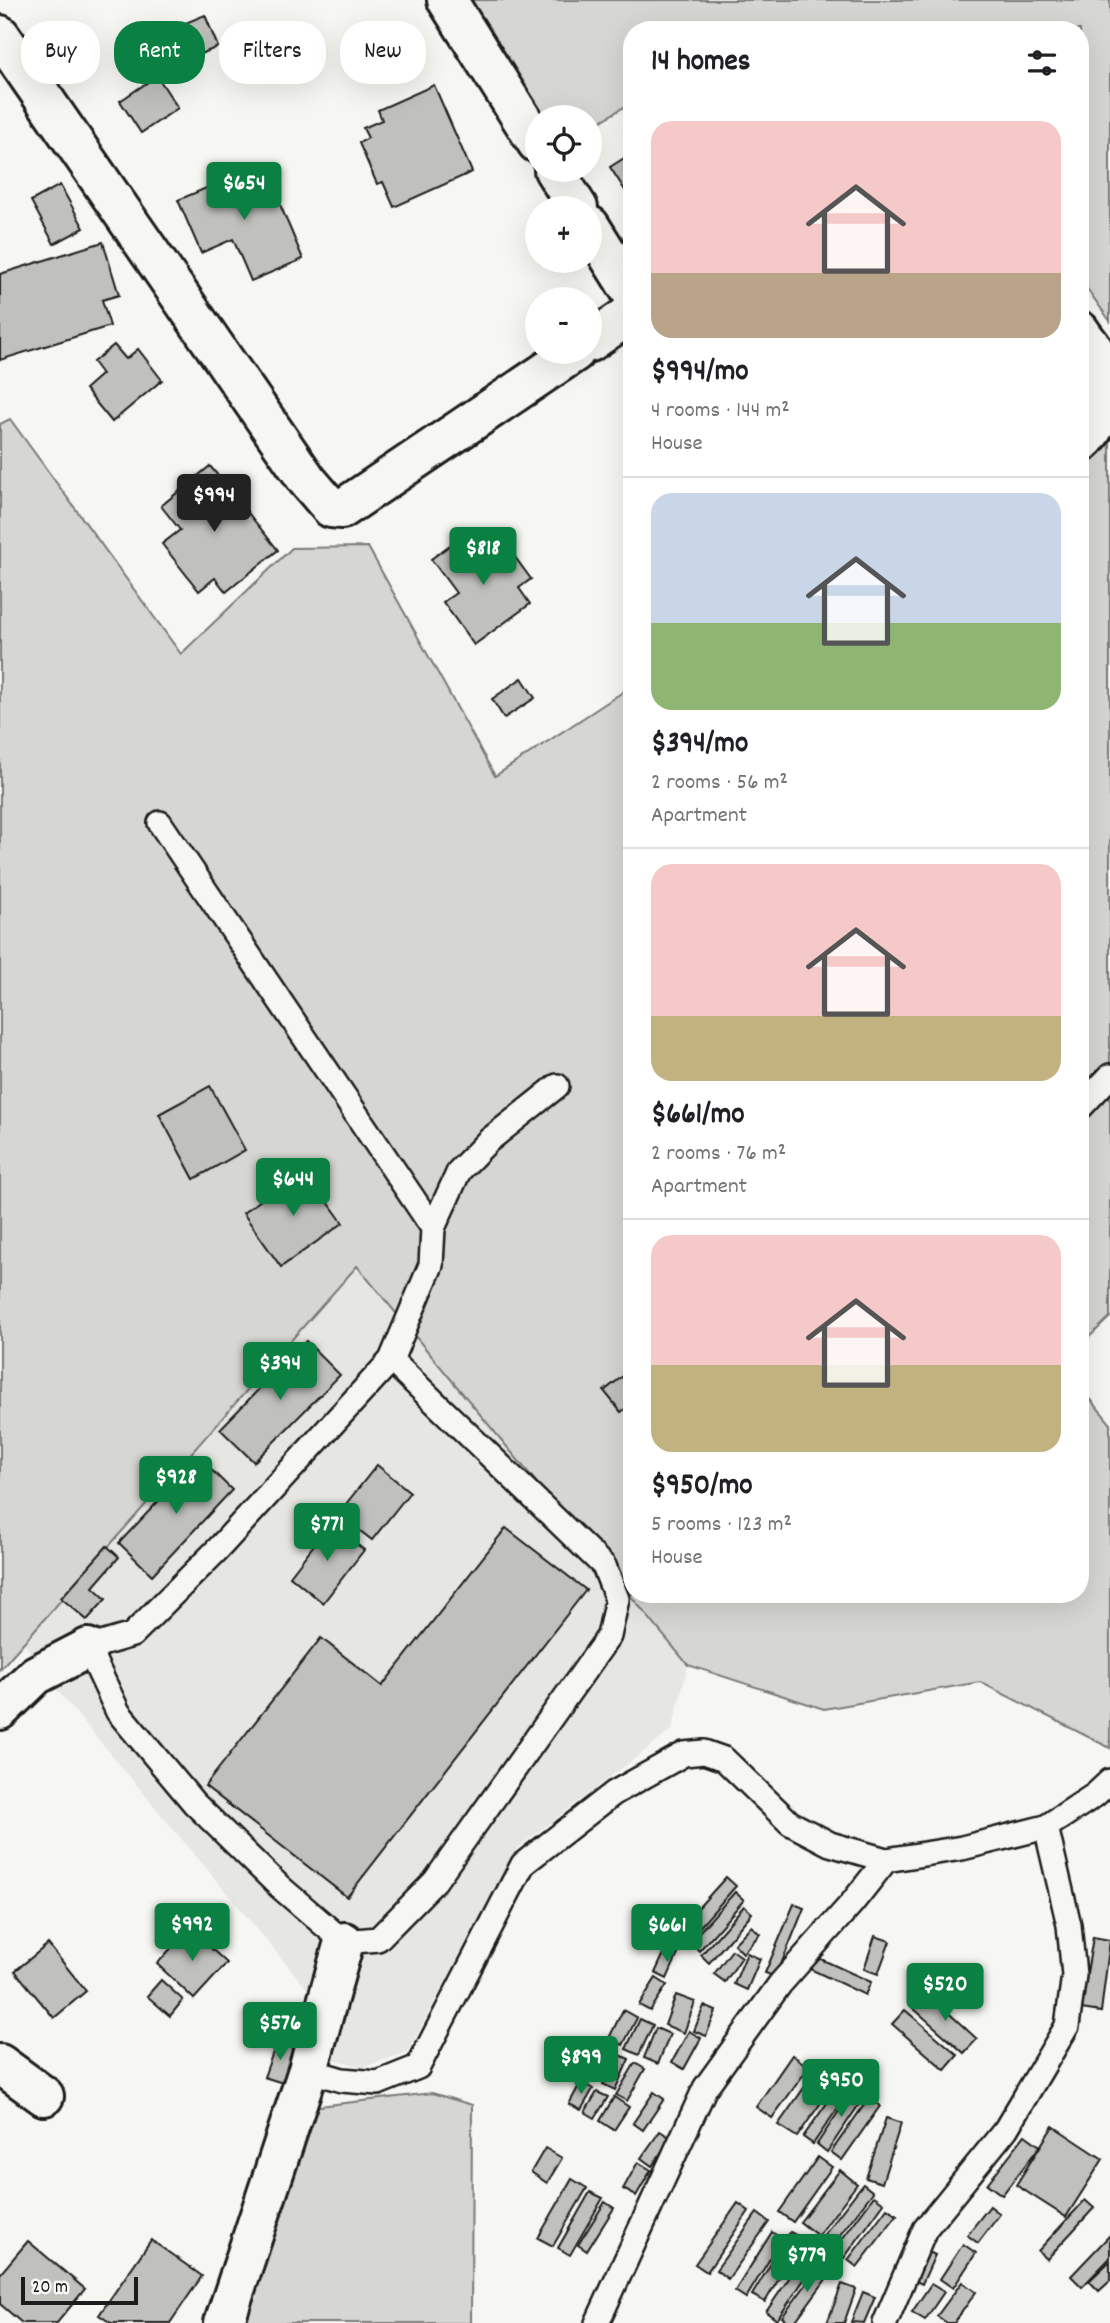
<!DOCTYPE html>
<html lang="en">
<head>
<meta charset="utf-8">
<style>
  body { margin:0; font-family:Dekko,sans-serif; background:#f6f6f6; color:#202124; height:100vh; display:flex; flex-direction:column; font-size:26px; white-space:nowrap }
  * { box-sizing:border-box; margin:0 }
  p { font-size:23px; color:#757577 }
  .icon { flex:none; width:38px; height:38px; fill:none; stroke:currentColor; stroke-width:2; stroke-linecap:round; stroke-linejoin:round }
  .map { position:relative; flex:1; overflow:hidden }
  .panel { position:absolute; left:623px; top:21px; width:466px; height:1582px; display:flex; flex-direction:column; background:#fff; border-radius:28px; box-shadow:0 7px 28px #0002 }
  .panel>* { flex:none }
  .banner { position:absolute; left:21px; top:21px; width:497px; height:63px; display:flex; gap:14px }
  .fabs { position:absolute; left:525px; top:105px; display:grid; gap:14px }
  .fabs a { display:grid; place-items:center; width:77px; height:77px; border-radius:50%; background:#fff; box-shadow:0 7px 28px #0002; font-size:35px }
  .scale { position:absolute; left:21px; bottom:18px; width:117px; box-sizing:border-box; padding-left:7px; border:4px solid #1c1c1c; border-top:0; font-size:19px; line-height:24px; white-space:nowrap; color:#1c1c1c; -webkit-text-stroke:5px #f6f6f2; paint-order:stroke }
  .price { position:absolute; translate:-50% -60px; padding:0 16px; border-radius:7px; background:#0b8043; color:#fff; font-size:23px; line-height:46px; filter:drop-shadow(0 2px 4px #0008) }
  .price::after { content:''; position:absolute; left:50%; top:42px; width:21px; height:16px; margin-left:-10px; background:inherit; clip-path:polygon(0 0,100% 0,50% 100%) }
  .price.selected { background:#222; color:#fff }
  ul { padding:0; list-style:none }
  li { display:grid; align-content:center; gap:14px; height:371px; padding:0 28px }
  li+li { border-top:2px solid #e0e0e0 }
  li span { display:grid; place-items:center; height:217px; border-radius:21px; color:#555 }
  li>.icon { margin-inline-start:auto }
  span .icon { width:126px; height:126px; fill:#fffc; stroke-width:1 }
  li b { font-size:30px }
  h2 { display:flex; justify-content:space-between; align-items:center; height:84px; padding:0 28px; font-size:30px }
  .tag { padding:0 24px; border-radius:28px; background:#fff; box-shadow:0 7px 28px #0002; font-size:24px; line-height:63px }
  .tag.selected { background:#0b8043; color:#fff }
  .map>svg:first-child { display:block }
  .built { fill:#e6e6e2 }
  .green { fill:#d6d6d2; stroke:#797977; stroke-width:2 }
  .building { fill:#c0c0bd; stroke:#1c1c1c; stroke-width:2 }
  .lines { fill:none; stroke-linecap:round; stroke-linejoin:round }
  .lane-casing { stroke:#1c1c1c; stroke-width:28 }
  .street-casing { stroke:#1c1c1c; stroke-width:44 }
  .lane { stroke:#f6f6f2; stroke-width:23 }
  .street { stroke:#f6f6f2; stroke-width:38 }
</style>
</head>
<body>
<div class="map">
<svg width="1110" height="2323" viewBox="0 0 1110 2323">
  <rect width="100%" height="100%" fill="#f6f6f2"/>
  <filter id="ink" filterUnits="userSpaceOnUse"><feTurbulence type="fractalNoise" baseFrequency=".0143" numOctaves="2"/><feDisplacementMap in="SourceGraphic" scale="14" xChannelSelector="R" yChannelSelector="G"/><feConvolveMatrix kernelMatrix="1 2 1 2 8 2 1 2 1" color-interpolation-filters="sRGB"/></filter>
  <g filter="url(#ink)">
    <path class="built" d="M357 1266 688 1665 672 1730 516 1849 408 2052 363 2067 326 2057 314 1997 52 1684 24 1643Z"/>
    <g class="green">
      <path d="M447 0H1110V321L1080 279V30H632V102L590 128V117H537Z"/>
      <path d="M10 419 181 654 292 548 368 547 495 776 632 686V1594H1080V1386L1110 1423V1748L980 1682 824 1709 688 1665 357 1266 0 1669V424Z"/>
      <path d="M1110 438V1317L1080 1346V467L1105 447Z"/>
      <path d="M432 2093 472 2105 471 2323H239L294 2140 319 2106Z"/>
    </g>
    <g class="building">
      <path d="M205 15 218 47 174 65 161 33Z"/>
      <path d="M157 76 178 108 141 133 120 101Z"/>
      <path d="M434 85 472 172 394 207 383 182 377 184 359 143 368 138 363 128 382 120 378 110Z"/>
      <path d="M632 153V201L610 167Z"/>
      <path d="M263 164 303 259 251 281 233 239 201 253 178 200Z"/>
      <path d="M60 185 84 228 54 244 31 201Z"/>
      <path d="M103 242 119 295 102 300 110 326 0 360V274Z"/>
      <path d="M114 345 126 359 138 349 162 380 112 422 85 389 102 374 93 362Z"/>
      <path d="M210 466 278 550 226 592 215 578 199 591 162 544 180 530 161 506Z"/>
      <path d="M498 534 531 579 519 588 530 604 474 645 443 602 456 593 431 559 453 543 465 559Z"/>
      <path d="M522 678 535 698 504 718 492 699Z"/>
      <path d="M210 1086 245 1150 194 1179 159 1114Z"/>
      <path d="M304 1169 343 1223 281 1267 243 1213Z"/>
      <path d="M306 1341 340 1375 254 1462 220 1429Z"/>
      <path d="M632 1369V1403L621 1412 604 1391Z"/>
      <path d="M199 1458 232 1490 152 1575 119 1543Z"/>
      <path d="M377 1465 410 1492 372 1540 338 1514Z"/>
      <path d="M330 1524 364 1550 323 1603 290 1576Z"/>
      <path d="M506 1528 586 1590 347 1897 205 1786 321 1638 382 1686Z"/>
      <path d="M107 1546 119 1557 93 1587 106 1599 87 1620 61 1598Z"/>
      <path d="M726 1877 736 1886 689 1939 679 1929Z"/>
      <path d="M735 1892 744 1900 699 1951 690 1942Z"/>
      <path d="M794 1904 804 1908 776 1977 765 1973Z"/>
      <path d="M744 1906 752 1913 709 1963 701 1955Z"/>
      <path d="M751 1926 760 1934 743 1953 734 1944Z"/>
      <path d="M189 1928 227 1963 194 1999 157 1964Z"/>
      <path d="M875 1936 890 1941 878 1974 864 1969Z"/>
      <path d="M1093 1937 1110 1940 1101 2012 1081 2009Z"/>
      <path d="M48 1944 86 1991 54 2018 15 1971Z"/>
      <path d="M666 1949 678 1954 667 1979 655 1973Z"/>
      <path d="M732 1950 742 1957 725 1982 714 1974Z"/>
      <path d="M747 1953 760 1959 747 1990 734 1984Z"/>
      <path d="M812 1955 871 1982 865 1995 806 1967Z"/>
      <path d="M656 1978 667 1985 650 2011 639 2005Z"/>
      <path d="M161 1980 183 2000 170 2016 147 1996Z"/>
      <path d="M927 1993 977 2039 964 2053 913 2008Z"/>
      <path d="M676 1995 695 2002 684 2033 665 2025Z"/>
      <path d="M704 2006 716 2011 706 2036 694 2031Z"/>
      <path d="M623 2010 637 2018 623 2045 609 2038Z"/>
      <path d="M905 2010 958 2055 945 2070 892 2024Z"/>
      <path d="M640 2019 653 2025 639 2055 626 2049Z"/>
      <path d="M656 2028 670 2034 658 2064 644 2058Z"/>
      <path d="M689 2031 701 2038 684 2069 672 2062Z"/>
      <path d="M277 2041 296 2048 283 2083 264 2077Z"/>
      <path d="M607 2046 616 2050 604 2079 595 2075Z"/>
      <path d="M618 2054 629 2059 615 2090 603 2084Z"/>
      <path d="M792 2055 809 2067 772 2118 756 2107Z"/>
      <path d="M635 2063 645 2069 627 2101 616 2095Z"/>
      <path d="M818 2068 836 2081 797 2137 778 2125Z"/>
      <path d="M581 2082 593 2089 581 2110 569 2104Z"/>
      <path d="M842 2082 851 2089 813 2144 803 2137Z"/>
      <path d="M855 2087 866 2094 827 2152 817 2144Z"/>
      <path d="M597 2092 608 2097 595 2118 585 2112Z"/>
      <path d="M654 2092 664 2099 643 2130 633 2123Z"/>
      <path d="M614 2097 629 2107 614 2130 600 2121Z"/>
      <path d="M869 2098 880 2106 842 2160 831 2152Z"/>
      <path d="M886 2118 901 2123 882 2183 866 2178Z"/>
      <path d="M1053 2126 1103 2159 1066 2217 1016 2185Z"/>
      <path d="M660 2131 671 2138 652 2166 641 2158Z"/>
      <path d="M1025 2135 1040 2146 1002 2195 987 2184Z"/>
      <path d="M545 2148 562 2158 547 2183 531 2172Z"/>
      <path d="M818 2157 832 2167 793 2222 779 2212Z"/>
      <path d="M638 2162 651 2170 636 2196 623 2189Z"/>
      <path d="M840 2170 857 2184 818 2236 800 2222Z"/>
      <path d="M572 2179 587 2188 553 2246 538 2238Z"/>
      <path d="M863 2184 873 2192 832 2245 822 2237Z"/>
      <path d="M590 2192 603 2198 570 2255 558 2248Z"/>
      <path d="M874 2196 884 2203 844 2258 834 2250Z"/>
      <path d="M1085 2200 1094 2208 1047 2259 1038 2251Z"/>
      <path d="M605 2202 614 2208 587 2251 578 2245Z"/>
      <path d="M738 2203 749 2211 707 2272 695 2264Z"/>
      <path d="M990 2206 1000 2214 978 2243 967 2235Z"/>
      <path d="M887 2208 897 2215 857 2267 848 2260Z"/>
      <path d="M757 2213 769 2222 728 2279 716 2270Z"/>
      <path d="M772 2232 782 2239 746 2298 735 2291Z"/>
      <path d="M790 2232 803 2239 765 2302 752 2295Z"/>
      <path d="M1110 2235V2258L1082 2287 1071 2276Z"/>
      <path d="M151 2240 202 2276 170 2323H111L99 2315Z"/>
      <path d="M28 2241 85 2289 57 2323H22L0 2304V2274Z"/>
      <path d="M963 2244 976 2253 953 2288 940 2279Z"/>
      <path d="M921 2248 935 2255 922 2284 909 2278Z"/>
      <path d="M804 2256 815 2263 777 2320 766 2312Z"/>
      <path d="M1110 2261V2281L1099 2291 1089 2281Z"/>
      <path d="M822 2263 832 2271 794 2323H789L782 2317Z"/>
      <path d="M962 2282 976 2292 954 2323H947L937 2316Z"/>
      <path d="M842 2284 856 2289 844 2323H827Z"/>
      <path d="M931 2284 944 2292 925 2320 912 2312Z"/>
      <path d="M863 2292 875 2297 864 2323 851 2322Z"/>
    </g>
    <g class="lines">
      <g class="lane-casing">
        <g id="lane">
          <path d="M160 823 433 1228 431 1265 391 1360 218 1549 132 1635 88 1648 118 1712 194 1803 280 1887 344 1942 378 1939 435 1881 609 1636 617 1599 604 1566 391 1360"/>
          <path d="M1080 1108 1110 1076"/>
          <path d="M433 1228 459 1171 488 1141 557 1086"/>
          <path d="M308 2070 342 2080 378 2083 418 2067 523 1864 614 1793 684 1754 704 1752 724 1759 790 1823 830 1844 886 1860 962 1848 1046 1827 1095 1795 1110 1781"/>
          <path d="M597 2323 705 2088 780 1984 852 1903 886 1860"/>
          <path d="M885 2323 925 2229 1006 2129 1067 2026 1074 1975 1069 1925 1046 1827"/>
        </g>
      </g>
      <g class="street-casing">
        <g id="street">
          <path d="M447 0 537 143"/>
          <path d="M0 35 307 480 331 508 342 509 575 352"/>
          <path d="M554 170 578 208"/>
          <path d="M590 226 632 293"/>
          <path d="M1080 331C1086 341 1098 353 1101 363 1109 391 1102 426 1080 444"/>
          <path d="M590 342 632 313"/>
          <path d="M0 1710 36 1675 88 1648"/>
          <path d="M0 2064 44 2096"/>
          <path d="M224 2323 308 2070 344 1942"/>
        </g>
      </g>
      <use href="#lane" class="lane"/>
      <use href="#street" class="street"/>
    </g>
  </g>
</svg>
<div class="fabs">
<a><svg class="icon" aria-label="locate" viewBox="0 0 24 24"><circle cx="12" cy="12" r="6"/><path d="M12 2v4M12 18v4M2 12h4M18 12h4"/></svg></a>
<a>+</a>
<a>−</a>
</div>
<div class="scale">20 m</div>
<b class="price" style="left:244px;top:222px">$654</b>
<b class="price selected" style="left:214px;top:534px">$994</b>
<b class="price" style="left:483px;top:587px">$818</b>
<b class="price" style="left:293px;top:1218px">$644</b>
<b class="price" style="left:280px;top:1402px">$394</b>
<b class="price" style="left:176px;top:1516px">$928</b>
<b class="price" style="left:327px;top:1563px">$771</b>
<b class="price" style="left:192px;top:1963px">$992</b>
<b class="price" style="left:667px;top:1964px">$661</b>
<b class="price" style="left:945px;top:2023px">$520</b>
<b class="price" style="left:280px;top:2062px">$576</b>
<b class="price" style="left:581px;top:2096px">$899</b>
<b class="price" style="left:841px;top:2119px">$950</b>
<b class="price" style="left:807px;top:2294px">$779</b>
<div class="banner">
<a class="tag">Buy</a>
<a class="tag selected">Rent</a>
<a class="tag">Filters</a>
<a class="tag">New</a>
</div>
<section class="panel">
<h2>14 homes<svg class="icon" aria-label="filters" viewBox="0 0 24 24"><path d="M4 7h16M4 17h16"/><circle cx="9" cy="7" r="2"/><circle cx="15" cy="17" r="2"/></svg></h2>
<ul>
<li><span style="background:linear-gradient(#f6c9c9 70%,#b9a48a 0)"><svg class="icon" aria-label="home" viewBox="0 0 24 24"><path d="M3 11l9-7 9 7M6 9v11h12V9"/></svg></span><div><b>$994/mo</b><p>4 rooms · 144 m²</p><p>House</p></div></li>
<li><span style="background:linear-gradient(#c9d6e8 60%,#8fb573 0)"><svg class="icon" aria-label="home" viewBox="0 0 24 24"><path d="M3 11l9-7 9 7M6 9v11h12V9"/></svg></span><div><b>$394/mo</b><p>2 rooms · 56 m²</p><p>Apartment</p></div></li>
<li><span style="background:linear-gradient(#f6c9c9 70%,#c2b280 0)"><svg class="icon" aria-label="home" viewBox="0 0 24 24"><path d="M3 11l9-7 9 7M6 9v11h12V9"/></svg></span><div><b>$661/mo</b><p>2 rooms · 76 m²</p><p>Apartment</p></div></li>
<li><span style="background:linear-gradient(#f6c9c9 60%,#c2b280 0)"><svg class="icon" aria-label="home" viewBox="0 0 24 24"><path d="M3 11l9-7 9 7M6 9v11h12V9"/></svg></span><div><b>$950/mo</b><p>5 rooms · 123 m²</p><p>House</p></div></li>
</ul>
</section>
</div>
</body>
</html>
